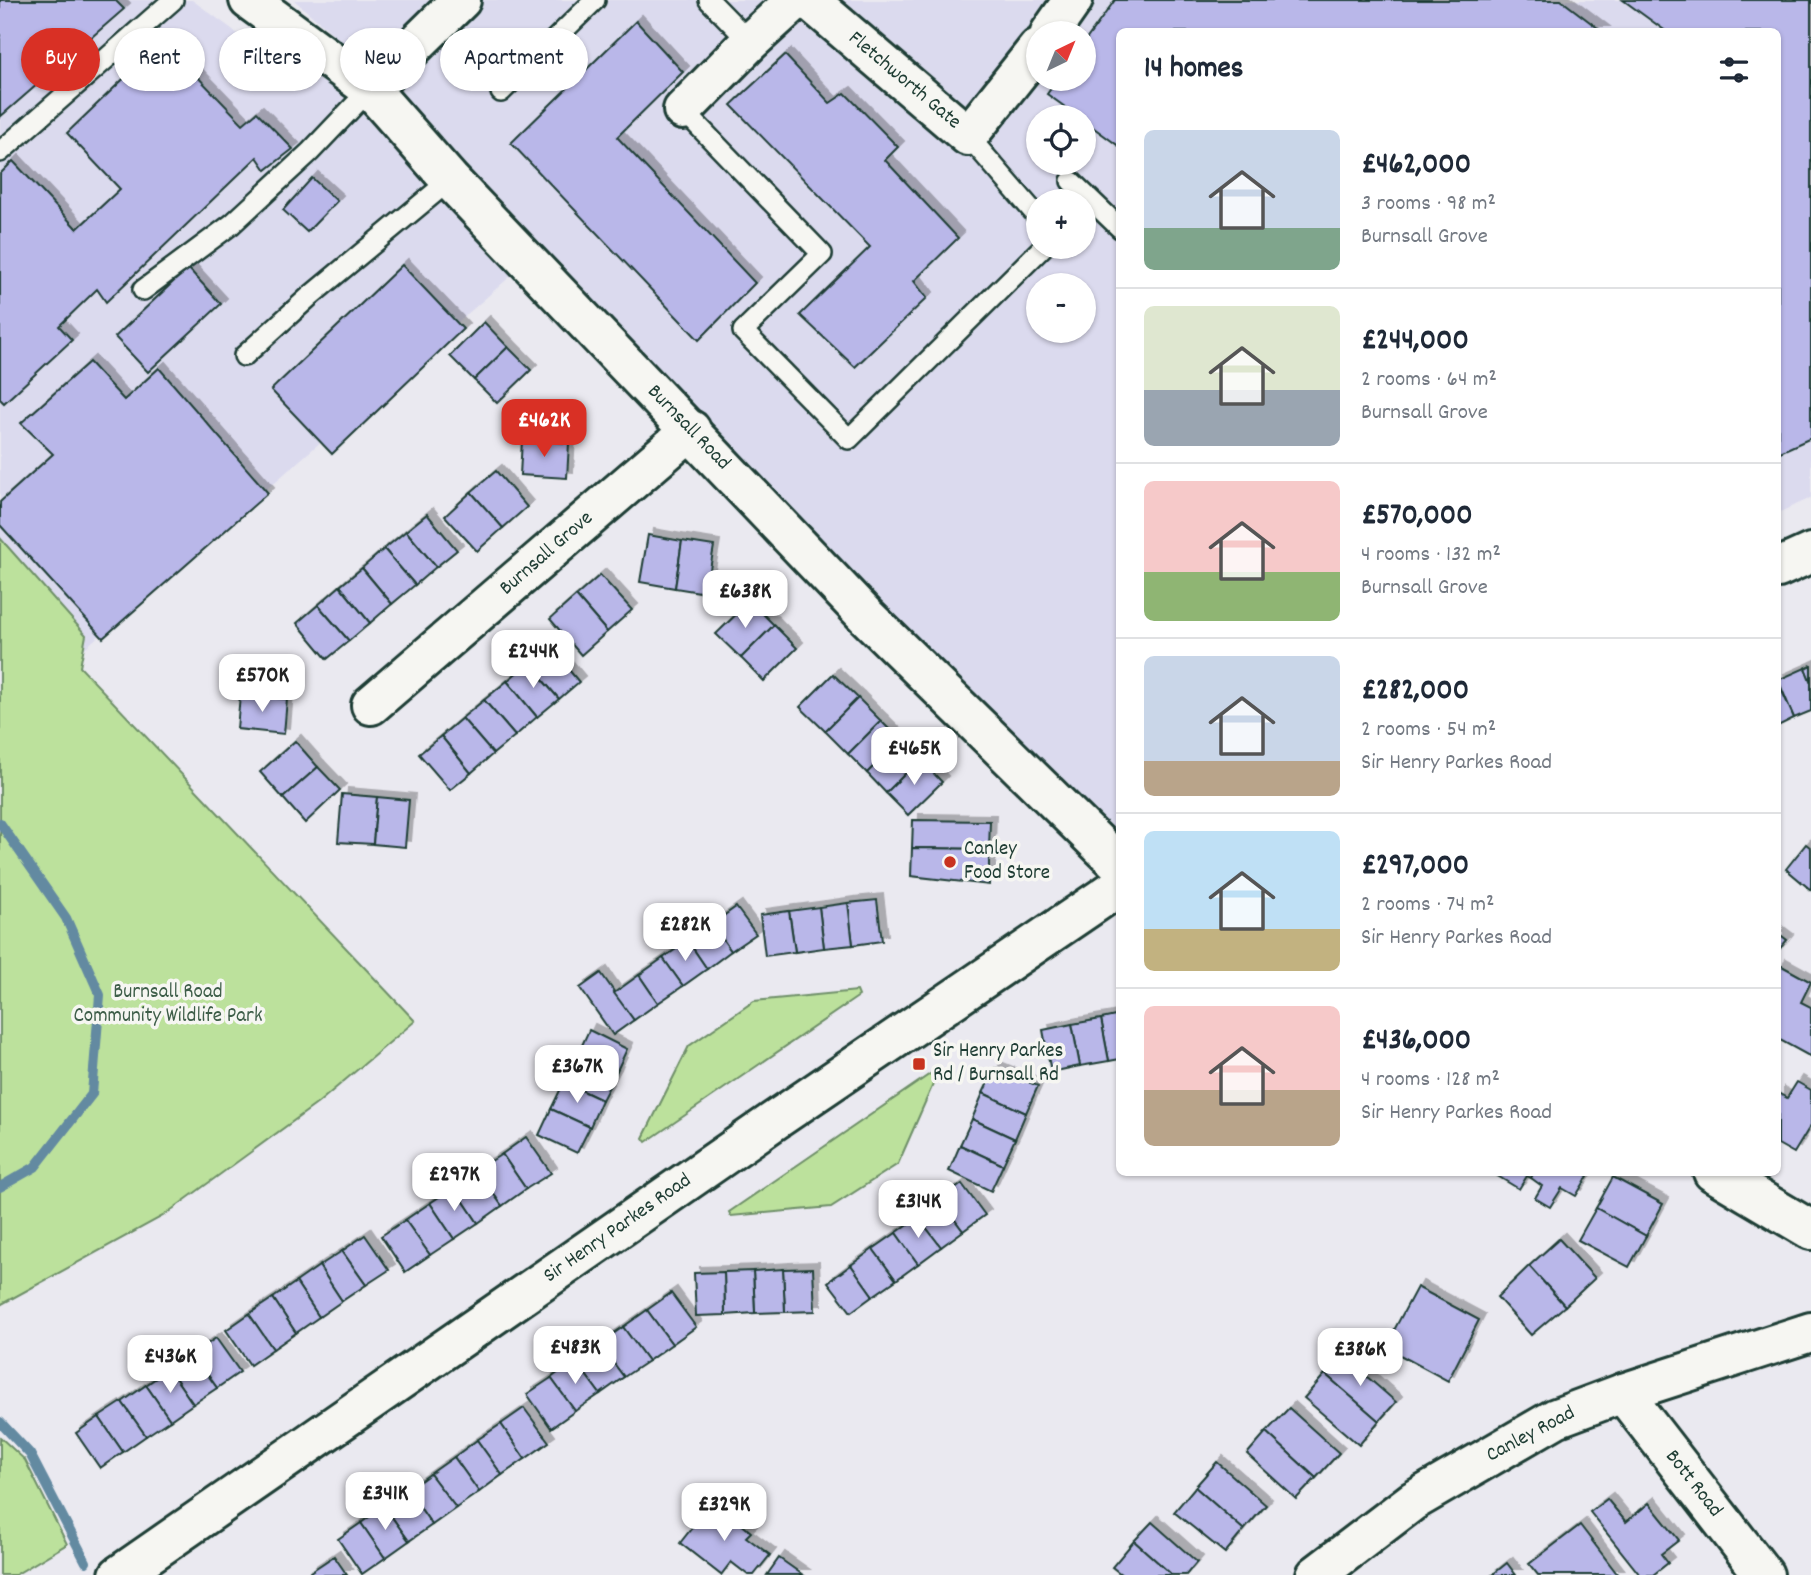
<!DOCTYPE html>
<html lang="en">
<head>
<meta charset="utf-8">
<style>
  body { margin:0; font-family:Dekko,sans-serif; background:#f6f6f7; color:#1f2937; height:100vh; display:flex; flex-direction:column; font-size:26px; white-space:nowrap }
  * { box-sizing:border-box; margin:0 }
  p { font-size:23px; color:#747a83 }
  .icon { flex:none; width:38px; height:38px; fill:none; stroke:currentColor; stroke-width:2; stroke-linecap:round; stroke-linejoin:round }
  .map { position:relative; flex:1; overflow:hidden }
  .details { position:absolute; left:1116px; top:28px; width:665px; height:1148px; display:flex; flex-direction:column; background:#fff; border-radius:10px; box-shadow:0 2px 5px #0004 }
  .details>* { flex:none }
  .guide { position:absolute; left:21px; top:28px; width:665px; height:63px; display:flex; gap:14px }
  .needle { width:46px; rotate:43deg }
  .fabs { position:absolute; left:1026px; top:21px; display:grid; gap:14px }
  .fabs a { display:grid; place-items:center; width:70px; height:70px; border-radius:50%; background:#fff; box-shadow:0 2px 5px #0004; font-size:35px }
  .price { position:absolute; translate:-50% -60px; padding:0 16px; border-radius:14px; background:#fff; color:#222; font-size:23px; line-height:46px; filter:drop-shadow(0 2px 4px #0008) }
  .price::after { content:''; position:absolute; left:50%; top:42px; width:21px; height:16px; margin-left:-10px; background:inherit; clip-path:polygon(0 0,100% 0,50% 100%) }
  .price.active { background:#d93025; color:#fff }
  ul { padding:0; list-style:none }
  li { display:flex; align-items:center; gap:21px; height:175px; padding:0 28px }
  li+li { border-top:2px solid #e0e1e3 }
  li span { display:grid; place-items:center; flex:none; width:196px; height:140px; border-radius:10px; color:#555 }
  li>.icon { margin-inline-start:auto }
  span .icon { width:84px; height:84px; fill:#fffc; stroke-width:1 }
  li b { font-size:30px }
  h2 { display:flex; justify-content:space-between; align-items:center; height:84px; padding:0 28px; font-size:30px }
  .chip { padding:0 24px; border-radius:32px; background:#fff; box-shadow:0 2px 5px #0004; font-size:24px; line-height:63px }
  .chip.active { background:#d93025; color:#fff }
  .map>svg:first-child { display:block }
  .built { fill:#dbdaee; fill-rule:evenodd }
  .green { fill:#bce19c; stroke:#6e8f68; stroke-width:2 }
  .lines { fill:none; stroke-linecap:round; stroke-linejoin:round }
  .stream { stroke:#638aa1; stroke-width:10 }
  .building { fill:#b9b7e9; stroke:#1f3d34; stroke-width:2; filter:url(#shadow) }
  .service-casing { stroke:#1f3d34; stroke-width:24 }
  .minor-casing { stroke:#1f3d34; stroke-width:44 }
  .service { stroke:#f6f6f2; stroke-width:19 }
  .minor { stroke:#f6f6f2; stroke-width:38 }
  .poi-dot { fill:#c8321e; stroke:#f6f6f2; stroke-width:2.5 }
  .labels { text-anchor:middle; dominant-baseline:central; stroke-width:7; stroke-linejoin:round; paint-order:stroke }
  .street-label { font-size:21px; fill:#1f3d34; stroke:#f6f6f2 }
  .poi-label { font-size:21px; fill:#1f3d34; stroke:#f6f6f2; text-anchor:start }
  .park-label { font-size:21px; fill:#3e5e49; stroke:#f6f6f2 }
</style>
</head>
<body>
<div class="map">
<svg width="1811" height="1575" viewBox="0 0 1811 1575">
  <defs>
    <filter id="shadow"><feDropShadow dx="6" dy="-6" stdDeviation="0" flood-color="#0004"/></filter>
  </defs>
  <rect width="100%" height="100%" fill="#eae9f0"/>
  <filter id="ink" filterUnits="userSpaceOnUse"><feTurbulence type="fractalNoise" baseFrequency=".0143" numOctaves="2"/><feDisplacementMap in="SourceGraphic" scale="14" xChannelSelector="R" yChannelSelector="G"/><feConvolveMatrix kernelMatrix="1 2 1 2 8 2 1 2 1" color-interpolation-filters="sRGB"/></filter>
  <g filter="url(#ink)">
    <path class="built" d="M0 0H192L232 29 300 90 342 42 294 0H1811V498L1778 513V32H1120V865L528 261 78 654 85 635 0 538ZM1038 33H1083V79H1038ZM1038 117H1083V163H1038ZM1038 201H1083V247H1038ZM1038 285H1083V331H1038Z"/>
    <g class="green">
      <path d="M0 538 86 635 80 667 415 1021 318 1103 163 1216 0 1305Z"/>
      <path d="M857 991 859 996 646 1142 643 1138 689 1046 754 1001Z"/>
      <path d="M936 1070 938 1073 898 1164 831 1207 731 1216 729 1212Z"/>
      <path d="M0 1437 25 1460 67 1544 15 1575H0Z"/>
    </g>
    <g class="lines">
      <g class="stream">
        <path d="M0 823 66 918 100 995 92 1094 35 1167 0 1187"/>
        <path d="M0 1422 30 1454 86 1562"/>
      </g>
    </g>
    <g class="building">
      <path d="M0 0H115L124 9 0 117Z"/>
      <path d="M1115 0H1561L1603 32H1120V147L1083 120V117H1079L1047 94 1058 79H1083V44Z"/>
      <path d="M1623 0H1811V438L1778 453V32H1667Z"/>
      <path d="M636 21 683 72 617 137 755 283 699 340 511 143Z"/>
      <path d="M163 41 243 124 257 112 293 149 266 170 257 157 106 302 97 289 59 326 72 340 4 403 0 399V174L13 161 77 229 120 189 67 133Z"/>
      <path d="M785 55 830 103 845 93 898 147 885 160 958 238 914 281 927 298 855 367 800 315 870 247 731 105Z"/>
      <path d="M312 178 337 201 307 232 283 210Z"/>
      <path d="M402 265 463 329 332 454 271 390Z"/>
      <path d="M188 268 221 304 148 372 115 337Z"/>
      <path d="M484 322 508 347 474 380 450 356Z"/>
      <path d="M508 347 531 370 497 403 474 380Z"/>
      <path d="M89 362 124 400 159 368 268 493 103 638 0 525V502L53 454 21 423Z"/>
      <path d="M524 408 571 410 569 443 522 440Z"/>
      <path d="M522 440 569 443 567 478 520 475Z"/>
      <path d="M496 471 527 507 503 528 471 492Z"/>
      <path d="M471 492 503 528 477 551 445 516Z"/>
      <path d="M427 514 457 550 436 567 406 531Z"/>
      <path d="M406 531 436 567 415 585 384 549Z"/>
      <path d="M648 535 682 541 675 588 640 582Z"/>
      <path d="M682 541 714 546 706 593 675 588Z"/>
      <path d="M384 549 415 585 392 604 362 568Z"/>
      <path d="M362 568 392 604 370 623 340 586Z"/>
      <path d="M600 575 632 610 607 632 576 596Z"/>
      <path d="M340 586 370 623 349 641 318 605Z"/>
      <path d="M576 596 607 632 581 655 550 619Z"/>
      <path d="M750 601 774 625 741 658 716 634Z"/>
      <path d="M318 605 349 641 327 659 297 623Z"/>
      <path d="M774 625 797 648 764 681 741 658Z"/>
      <path d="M549 646 579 682 559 699 528 663Z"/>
      <path d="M243 663 290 667 287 699 240 695Z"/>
      <path d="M528 663 559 699 537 717 507 681Z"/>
      <path d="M1811 665V683L1805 668Z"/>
      <path d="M1805 668 1811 683V711L1794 718 1778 680Z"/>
      <path d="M833 674 858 698 825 731 800 707Z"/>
      <path d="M507 681 537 717 515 736 484 700Z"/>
      <path d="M1778 682 1794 718 1778 726Z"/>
      <path d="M240 695 287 699 284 734 237 729Z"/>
      <path d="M858 698 881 721 848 754 825 731Z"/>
      <path d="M484 700 515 736 493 754 462 718Z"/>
      <path d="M462 718 493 754 471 773 441 736Z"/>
      <path d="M881 721 900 740 867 773 848 754Z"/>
      <path d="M441 736 471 773 450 790 419 754Z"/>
      <path d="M900 740 920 759 886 793 867 773Z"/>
      <path d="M295 741 318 767 283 798 260 772Z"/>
      <path d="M920 759 942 782 908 815 886 793Z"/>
      <path d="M318 767 340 790 305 823 283 798Z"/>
      <path d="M342 794 377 797 373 844 338 842Z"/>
      <path d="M377 797 409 800 405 847 373 844Z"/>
      <path d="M913 820 990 821 989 849 912 848Z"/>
      <path d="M1806 844 1811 848V890L1786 869Z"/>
      <path d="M912 848 989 849V885L911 876Z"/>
      <path d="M877 900 882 941 853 945 848 903Z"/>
      <path d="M848 903 853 945 824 948 819 907Z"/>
      <path d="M736 907 756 934 731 951 712 924Z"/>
      <path d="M819 907 824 948 795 952 789 911Z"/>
      <path d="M789 911 795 952 765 956 760 915Z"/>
      <path d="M712 924 731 951 707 969 688 941Z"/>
      <path d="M1778 933 1787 940 1778 951Z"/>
      <path d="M688 941 707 969 683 986 663 958Z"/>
      <path d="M663 958 683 986 658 1003 639 975Z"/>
      <path d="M1780 965 1811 982 1801 1002 1811 1007V1057L1778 1039V969Z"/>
      <path d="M601 973 634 1020 613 1035 580 988Z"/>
      <path d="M639 975 658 1003 634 1020 614 993Z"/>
      <path d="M1120 1015V1059L1109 1061 1101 1019Z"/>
      <path d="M1101 1019 1109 1061 1080 1066 1072 1024Z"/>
      <path d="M1072 1024 1080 1066 1051 1072 1043 1030Z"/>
      <path d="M589 1030 627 1049 615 1075 577 1056Z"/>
      <path d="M577 1056 615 1075 602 1100 564 1082Z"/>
      <path d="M995 1068 1038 1086 1026 1113 983 1093Z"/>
      <path d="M564 1082 602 1100 590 1127 551 1109Z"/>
      <path d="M1797 1082 1811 1090V1125L1794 1153 1778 1144V1093L1787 1098Z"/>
      <path d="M983 1093 1026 1113 1015 1139 972 1119Z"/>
      <path d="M551 1109 590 1127 577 1153 539 1135Z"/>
      <path d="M972 1119 1015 1139 1003 1165 960 1145Z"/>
      <path d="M526 1137 551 1173 526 1189 502 1154Z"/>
      <path d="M960 1145 1003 1165 991 1191 949 1171Z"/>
      <path d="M502 1154 526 1189 502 1206 477 1170Z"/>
      <path d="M477 1170 502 1206 478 1223 454 1187Z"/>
      <path d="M1491 1172H1534L1531 1178 1527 1176 1519 1189Z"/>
      <path d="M1534 1172H1582L1588 1176 1576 1196 1562 1188 1550 1207 1535 1198 1542 1186 1531 1178Z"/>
      <path d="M1613 1177 1663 1204 1646 1236 1596 1208Z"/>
      <path d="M962 1184 985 1215 963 1231 940 1200Z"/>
      <path d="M454 1187 478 1223 454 1239 430 1203Z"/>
      <path d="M940 1200 963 1231 941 1247 918 1217Z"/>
      <path d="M430 1203 454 1239 430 1255 405 1220Z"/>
      <path d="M1596 1208 1646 1236 1629 1267 1578 1240Z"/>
      <path d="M918 1217 941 1247 918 1264 896 1233Z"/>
      <path d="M405 1220 430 1255 405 1272 381 1236Z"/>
      <path d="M896 1233 918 1264 896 1280 873 1249Z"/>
      <path d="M365 1235 389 1270 366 1285 342 1251Z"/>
      <path d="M1559 1239 1595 1278 1565 1306 1529 1266Z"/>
      <path d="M873 1249 896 1280 873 1296 851 1265Z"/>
      <path d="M342 1251 366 1285 342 1301 319 1266Z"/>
      <path d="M851 1265 873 1296 851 1312 828 1282Z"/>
      <path d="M319 1266 342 1301 319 1317 296 1282Z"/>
      <path d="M1529 1266 1565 1306 1531 1335 1497 1297Z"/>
      <path d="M813 1268 815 1311 785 1312 783 1269Z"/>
      <path d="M783 1269 785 1312 755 1313 753 1271Z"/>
      <path d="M753 1271 755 1313 725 1315 724 1272Z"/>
      <path d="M724 1272 725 1315 696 1316 694 1273Z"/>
      <path d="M296 1282 319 1317 296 1333 273 1298Z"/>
      <path d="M1417 1287 1479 1320 1448 1381 1385 1347Z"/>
      <path d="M671 1293 696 1327 672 1344 647 1310Z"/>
      <path d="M273 1298 296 1333 273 1349 249 1314Z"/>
      <path d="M647 1310 672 1344 648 1361 623 1327Z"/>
      <path d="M249 1314 273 1349 250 1365 226 1330Z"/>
      <path d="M623 1327 648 1361 624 1377 599 1344Z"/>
      <path d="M216 1338 240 1372 217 1388 193 1354Z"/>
      <path d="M599 1344 624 1377 600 1394 575 1360Z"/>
      <path d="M193 1354 217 1388 193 1404 169 1369Z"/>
      <path d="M1342 1355 1396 1402 1379 1421 1325 1374Z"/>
      <path d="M575 1360 600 1394 575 1411 551 1378Z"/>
      <path d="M169 1369 193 1404 170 1420 146 1385Z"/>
      <path d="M1325 1374 1379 1421 1359 1445 1304 1398Z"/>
      <path d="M551 1378 575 1411 551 1428 527 1394Z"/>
      <path d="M146 1385 170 1420 146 1436 122 1402Z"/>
      <path d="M122 1402 146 1436 123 1452 99 1417Z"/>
      <path d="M524 1408 549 1442 525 1459 501 1424Z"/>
      <path d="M1289 1408 1339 1453 1316 1478 1266 1432Z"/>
      <path d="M99 1417 123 1452 100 1468 76 1433Z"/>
      <path d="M501 1424 525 1459 502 1475 477 1440Z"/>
      <path d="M1266 1432 1316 1478 1296 1499 1247 1454Z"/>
      <path d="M477 1440 502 1475 479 1492 454 1457Z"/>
      <path d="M454 1457 479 1492 456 1508 430 1474Z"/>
      <path d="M1217 1462 1266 1505 1244 1530 1195 1487Z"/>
      <path d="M430 1474 456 1508 432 1525 408 1490Z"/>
      <path d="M1195 1487 1244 1530 1225 1553 1174 1512Z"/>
      <path d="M408 1490 432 1525 409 1541 384 1506Z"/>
      <path d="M1607 1499 1626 1522 1649 1503 1679 1540 1661 1554 1668 1563 1653 1575H1640L1590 1512Z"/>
      <path d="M713 1501 751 1532 746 1537 770 1555 754 1575H748L731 1562 721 1575 680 1543Z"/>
      <path d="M384 1506 409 1541 385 1558 361 1523Z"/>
      <path d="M1152 1522 1197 1562 1186 1575H1172L1134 1541Z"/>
      <path d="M361 1523 385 1558 362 1574 338 1539Z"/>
      <path d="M1580 1525 1618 1575H1538L1529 1564Z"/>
      <path d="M1134 1541 1172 1575H1122L1112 1567Z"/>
      <path d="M334 1556 347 1575H312L310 1572Z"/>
      <path d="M779 1558 803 1575H767Z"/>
      <path d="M1507 1563 1516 1575H1492Z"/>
    </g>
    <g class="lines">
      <g class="service-casing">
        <g id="service">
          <path d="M709 0 750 42"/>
          <path d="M501 92 595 0"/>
          <path d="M683 110 822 254 743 331 849 439 1043 247"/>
          <path d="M968 136 1038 217"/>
          <path d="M0 152 173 0"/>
          <path d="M1071 181 1120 228"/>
          <path d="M143 290 232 224 310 152 370 89"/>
          <path d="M244 356 309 297 450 180"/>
        </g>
      </g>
      <g class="minor-casing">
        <g id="minor">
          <path d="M249 0 370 89 450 180 866 616 1120 865"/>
          <path d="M809 0 968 136 1038 48"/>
          <path d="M1050 33 1073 0"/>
          <path d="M370 89 461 0"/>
          <path d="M683 110 750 42 796 0"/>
          <path d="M1778 568 1811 553"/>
          <path d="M371 705 691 430"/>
          <path d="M1713 1172 1811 1230"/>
          <path d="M1623 1393 1764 1575"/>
          <path d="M119 1575 771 1123 1120 886"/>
          <path d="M1316 1575 1413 1501 1556 1418 1623 1393 1811 1332"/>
        </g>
      </g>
      <use href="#service" class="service"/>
      <use href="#minor" class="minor"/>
    </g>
  </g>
  <g class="poi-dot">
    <circle cx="950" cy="862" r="7"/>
    <rect x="912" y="1057" width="14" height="14" rx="3.5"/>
  </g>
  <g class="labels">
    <g class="street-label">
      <text transform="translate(904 81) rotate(40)">Fletchworth Gate</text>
      <text transform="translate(688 428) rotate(46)">Burnsall Road</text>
      <text transform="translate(547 554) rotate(-41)">Burnsall Grove</text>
      <text transform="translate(618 1229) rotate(-35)">Sir Henry Parkes Road</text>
      <text transform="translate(1531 1435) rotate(-28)">Canley Road</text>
      <text transform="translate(1693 1484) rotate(52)">Bott Road</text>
    </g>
    <g class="poi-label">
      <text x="964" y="850">Canley<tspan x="964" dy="24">Food Store</tspan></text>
      <text x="933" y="1052">Sir Henry Parkes<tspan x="933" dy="24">Rd / Burnsall Rd</tspan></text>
    </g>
    <g class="park-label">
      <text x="168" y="993">Burnsall Road<tspan x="168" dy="24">Community Wildlife Park</tspan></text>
    </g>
  </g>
</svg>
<div class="fabs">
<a><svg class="needle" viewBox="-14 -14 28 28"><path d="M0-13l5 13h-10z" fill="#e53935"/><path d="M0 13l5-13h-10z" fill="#747a83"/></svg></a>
<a><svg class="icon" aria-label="locate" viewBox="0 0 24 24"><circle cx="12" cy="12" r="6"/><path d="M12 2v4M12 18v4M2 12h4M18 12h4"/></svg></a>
<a>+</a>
<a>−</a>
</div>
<b class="price active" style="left:544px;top:459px">£462K</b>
<b class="price" style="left:745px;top:630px">£638K</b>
<b class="price" style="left:533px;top:690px">£244K</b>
<b class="price" style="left:262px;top:714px">£570K</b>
<b class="price" style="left:914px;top:787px">£465K</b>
<b class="price" style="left:685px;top:963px">£282K</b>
<b class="price" style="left:577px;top:1105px">£367K</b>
<b class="price" style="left:454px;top:1213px">£297K</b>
<b class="price" style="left:918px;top:1240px">£314K</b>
<b class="price" style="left:575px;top:1386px">£483K</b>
<b class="price" style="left:1360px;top:1388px">£386K</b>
<b class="price" style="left:170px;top:1395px">£436K</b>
<b class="price" style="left:385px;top:1532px">£341K</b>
<b class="price" style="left:724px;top:1543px">£329K</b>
<div class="guide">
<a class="chip active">Buy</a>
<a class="chip">Rent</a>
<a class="chip">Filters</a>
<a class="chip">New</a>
<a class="chip">Apartment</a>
</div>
<section class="details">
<h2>14 homes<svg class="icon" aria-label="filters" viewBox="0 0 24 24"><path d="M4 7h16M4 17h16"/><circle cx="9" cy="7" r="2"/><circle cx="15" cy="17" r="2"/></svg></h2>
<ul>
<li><span style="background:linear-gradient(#c9d6e8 70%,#7fa58c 0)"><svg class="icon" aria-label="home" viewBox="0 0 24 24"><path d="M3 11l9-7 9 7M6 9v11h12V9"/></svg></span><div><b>£462,000</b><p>3 rooms · 98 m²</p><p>Burnsall Grove</p></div></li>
<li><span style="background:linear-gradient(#dfe7d0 60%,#9aa5b1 0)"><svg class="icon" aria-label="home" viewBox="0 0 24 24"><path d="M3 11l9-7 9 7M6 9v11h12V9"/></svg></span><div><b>£244,000</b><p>2 rooms · 64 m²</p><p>Burnsall Grove</p></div></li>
<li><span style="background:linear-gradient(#f6c9c9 65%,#8fb573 0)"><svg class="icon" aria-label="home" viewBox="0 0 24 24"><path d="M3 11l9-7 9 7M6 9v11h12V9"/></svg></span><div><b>£570,000</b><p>4 rooms · 132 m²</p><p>Burnsall Grove</p></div></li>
<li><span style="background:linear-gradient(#c9d6e8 75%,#b9a48a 0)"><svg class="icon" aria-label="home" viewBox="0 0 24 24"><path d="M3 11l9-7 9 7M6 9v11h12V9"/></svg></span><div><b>£282,000</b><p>2 rooms · 54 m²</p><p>Sir Henry Parkes Road</p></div></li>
<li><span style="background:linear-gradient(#bfe0f5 70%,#c2b280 0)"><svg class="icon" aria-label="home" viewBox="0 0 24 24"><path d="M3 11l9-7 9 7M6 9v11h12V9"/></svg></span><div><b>£297,000</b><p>2 rooms · 74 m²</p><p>Sir Henry Parkes Road</p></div></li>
<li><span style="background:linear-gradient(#f6c9c9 60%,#b9a48a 0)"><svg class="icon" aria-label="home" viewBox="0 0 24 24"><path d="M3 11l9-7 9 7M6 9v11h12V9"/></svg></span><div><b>£436,000</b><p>4 rooms · 128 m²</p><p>Sir Henry Parkes Road</p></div></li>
</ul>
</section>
</div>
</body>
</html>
